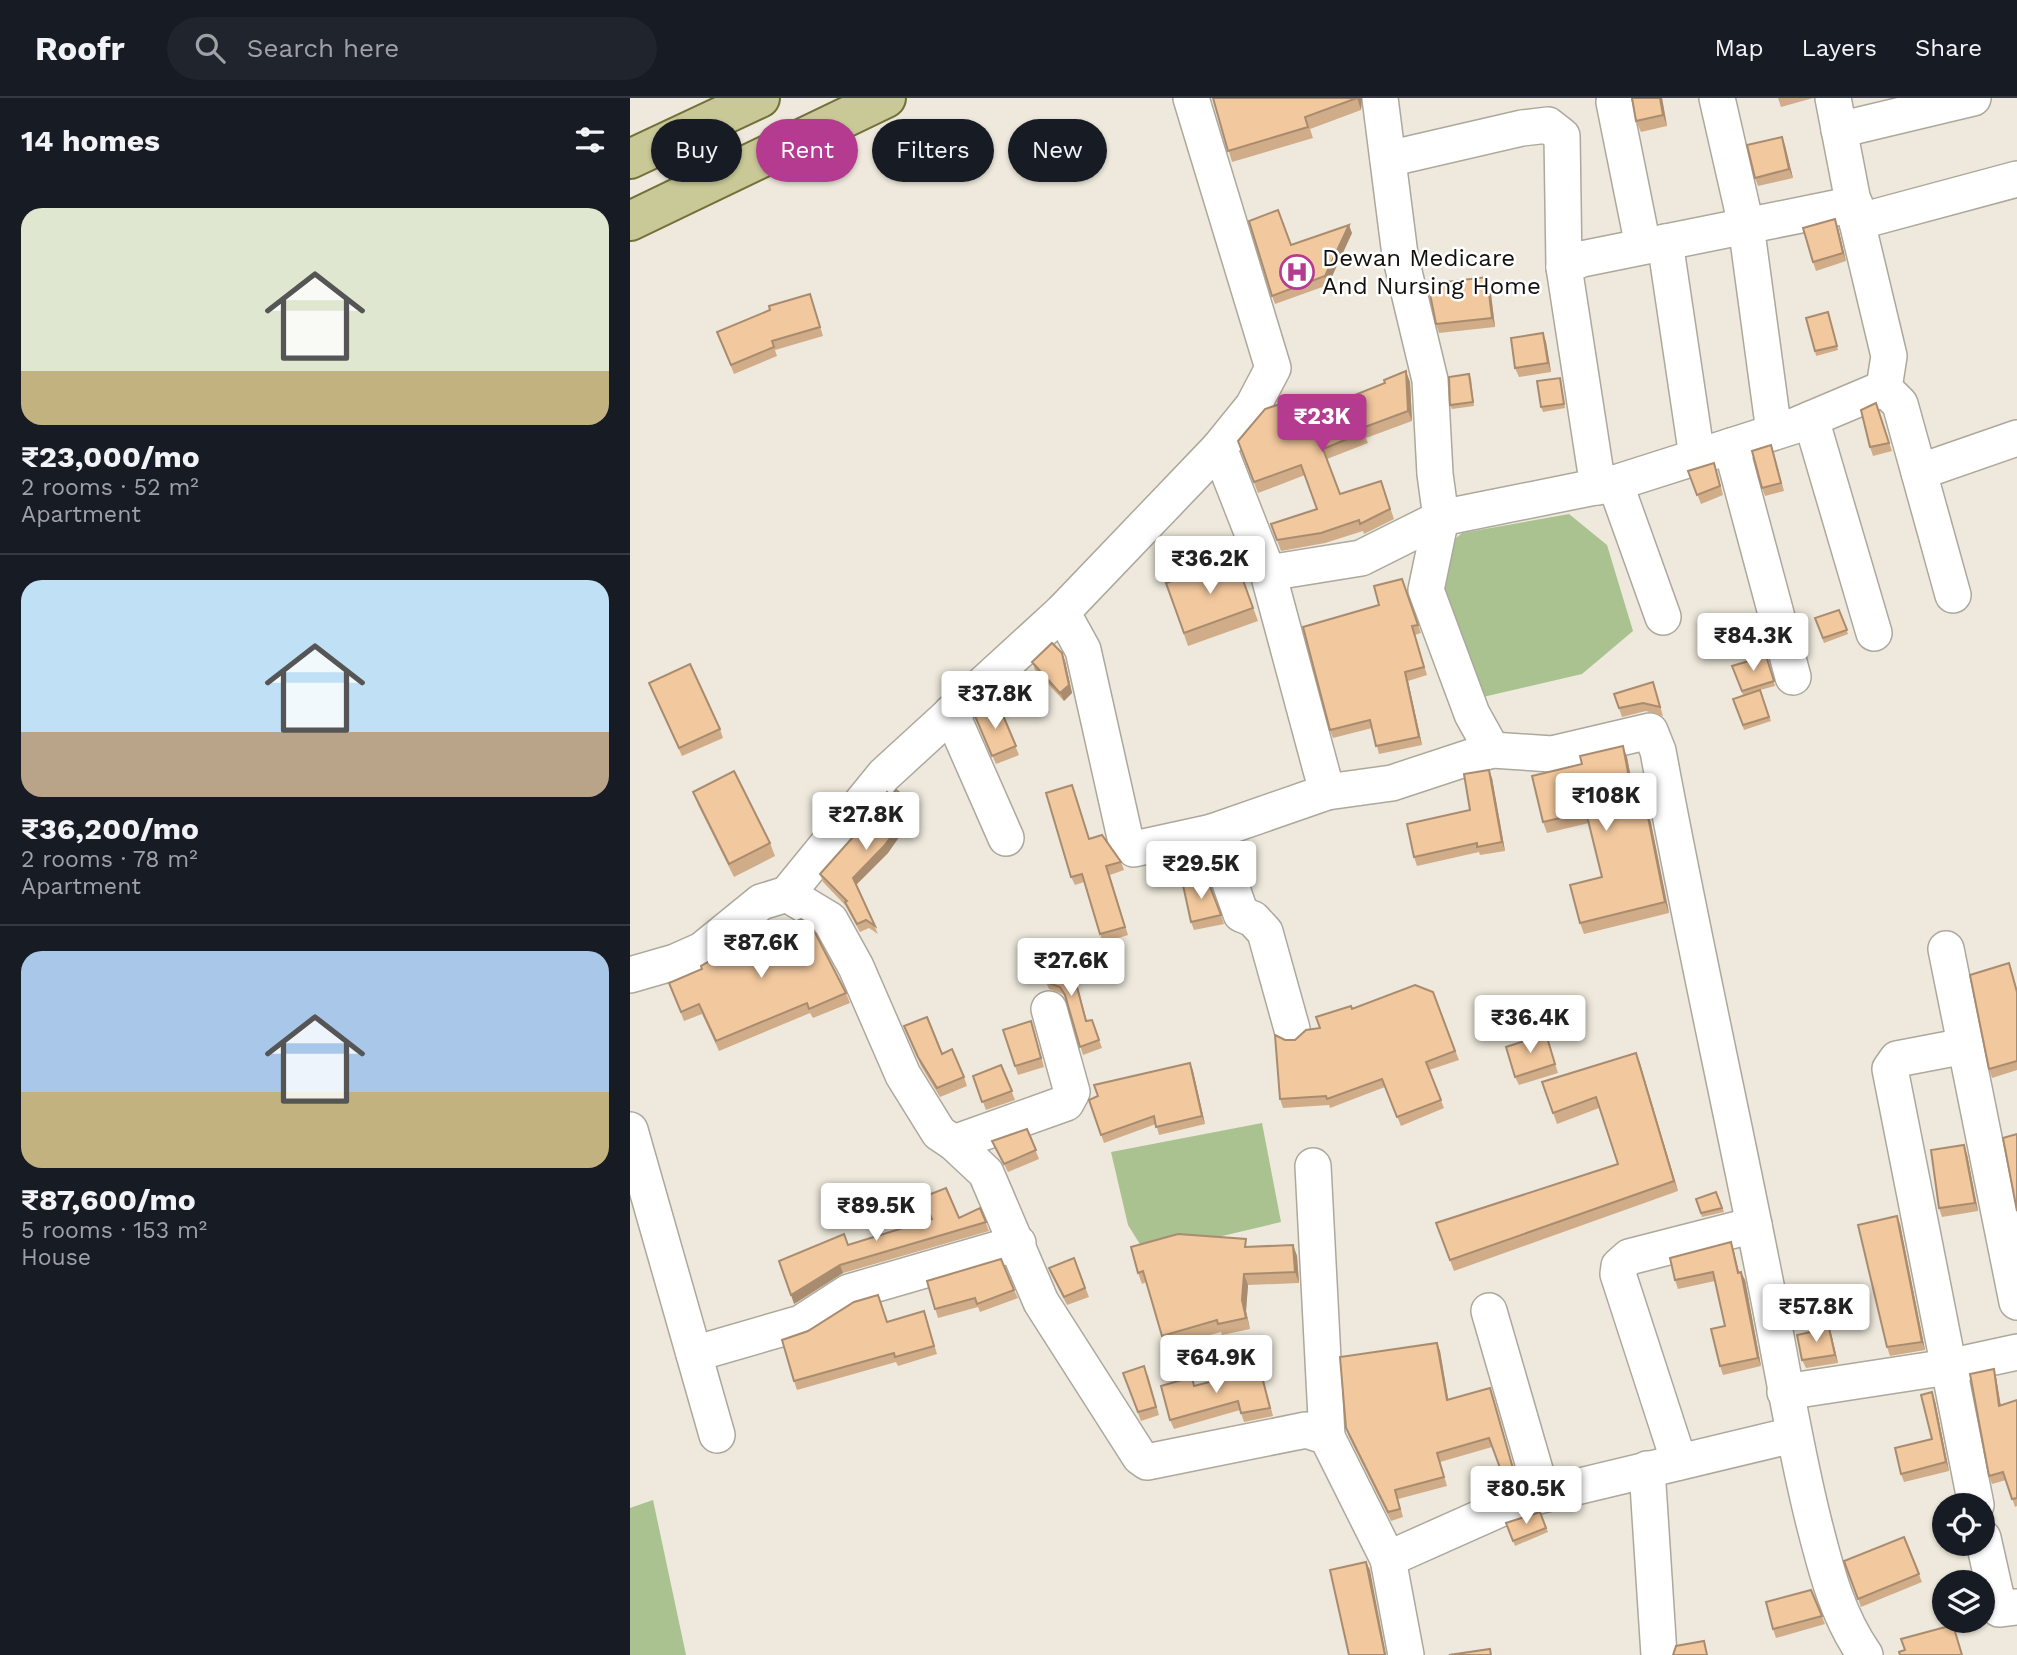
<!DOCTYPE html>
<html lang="en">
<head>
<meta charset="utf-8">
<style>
  body { margin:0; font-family:"Work Sans",sans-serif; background:#20242c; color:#f1f3f6; height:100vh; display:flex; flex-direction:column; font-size:26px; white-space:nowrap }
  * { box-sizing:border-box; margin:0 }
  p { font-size:23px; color:#9ea1a6 }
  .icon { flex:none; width:38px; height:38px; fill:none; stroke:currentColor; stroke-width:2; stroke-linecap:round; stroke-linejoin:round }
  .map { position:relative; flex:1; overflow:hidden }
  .details { display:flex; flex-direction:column; background:#171b24; width:630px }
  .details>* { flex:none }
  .guide { position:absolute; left:21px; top:21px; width:665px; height:63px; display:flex; gap:14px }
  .controls { position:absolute; left:1302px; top:1395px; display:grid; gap:14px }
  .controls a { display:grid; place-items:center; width:63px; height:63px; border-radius:50%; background:#171b24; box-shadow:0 2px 5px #0004; font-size:35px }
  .price { position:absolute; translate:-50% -60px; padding:0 16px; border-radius:7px; background:#fff; color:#222; font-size:23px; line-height:46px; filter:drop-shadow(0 2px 4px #0008) }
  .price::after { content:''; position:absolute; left:50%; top:42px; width:21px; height:16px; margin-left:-10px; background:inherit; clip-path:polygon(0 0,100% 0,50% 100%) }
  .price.current { background:#b43b8f; color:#fff }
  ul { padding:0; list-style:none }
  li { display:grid; align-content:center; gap:14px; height:371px; padding:0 21px }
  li+li { border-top:2px solid #363941 }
  li span { display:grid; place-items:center; height:217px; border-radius:21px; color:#555 }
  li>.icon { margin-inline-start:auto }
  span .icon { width:126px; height:126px; fill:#fffc; stroke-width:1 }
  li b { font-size:30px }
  h2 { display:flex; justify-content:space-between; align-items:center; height:84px; padding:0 21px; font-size:30px }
  .chip { padding:0 24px; border-radius:32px; background:#171b24; box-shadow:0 2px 5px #0004; font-size:24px; line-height:63px }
  .chip.current { background:#b43b8f; color:#fff }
  header { display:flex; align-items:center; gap:42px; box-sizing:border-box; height:98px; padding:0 35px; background:#171b24; border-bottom:2px solid #363941 }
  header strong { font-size:33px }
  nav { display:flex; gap:38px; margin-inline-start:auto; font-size:24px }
  .search { width:490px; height:63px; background:#20242c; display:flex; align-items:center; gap:18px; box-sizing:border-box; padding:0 24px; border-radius:38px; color:#9ea1a6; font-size:26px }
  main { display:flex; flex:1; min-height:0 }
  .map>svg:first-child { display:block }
  .water { fill:#a9c290 }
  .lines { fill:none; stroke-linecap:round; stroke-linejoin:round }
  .minor-casing { stroke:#ada89c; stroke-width:38 }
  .major-casing { stroke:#72713a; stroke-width:42 }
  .minor { stroke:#fff; stroke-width:35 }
  .major { stroke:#c9c998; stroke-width:38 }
  .wall { fill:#d0ac88 }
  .shaded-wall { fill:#a98c6f }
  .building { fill:#f2c89e; stroke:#a98c6f; stroke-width:2 }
  .labels { text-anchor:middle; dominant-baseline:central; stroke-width:5; stroke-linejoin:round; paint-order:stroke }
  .poi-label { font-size:24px; fill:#12110d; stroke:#fff; text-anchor:start }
</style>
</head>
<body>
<header>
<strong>Roofr</strong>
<div class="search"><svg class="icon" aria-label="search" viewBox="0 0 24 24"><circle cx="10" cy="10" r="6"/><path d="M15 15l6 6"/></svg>Search here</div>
<nav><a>Map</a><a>Layers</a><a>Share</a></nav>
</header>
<main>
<section class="details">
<h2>14 homes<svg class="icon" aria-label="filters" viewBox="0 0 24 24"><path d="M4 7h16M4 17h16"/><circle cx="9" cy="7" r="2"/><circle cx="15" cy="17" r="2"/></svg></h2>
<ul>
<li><span style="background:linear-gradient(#dfe7d0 75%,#c2b280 0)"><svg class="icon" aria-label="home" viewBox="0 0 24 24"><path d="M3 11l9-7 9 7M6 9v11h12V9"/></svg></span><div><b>₹23,000/mo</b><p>2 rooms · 52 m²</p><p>Apartment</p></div></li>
<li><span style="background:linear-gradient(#bfe0f5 70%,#b9a48a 0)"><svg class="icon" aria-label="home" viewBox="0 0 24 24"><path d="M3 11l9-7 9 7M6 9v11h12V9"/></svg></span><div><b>₹36,200/mo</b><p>2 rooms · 78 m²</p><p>Apartment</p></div></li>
<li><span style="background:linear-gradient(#a9c7e8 65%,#c2b280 0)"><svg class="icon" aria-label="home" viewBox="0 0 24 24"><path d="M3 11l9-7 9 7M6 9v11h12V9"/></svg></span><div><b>₹87,600/mo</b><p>5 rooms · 153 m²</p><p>House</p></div></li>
</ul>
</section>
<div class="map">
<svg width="1387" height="1557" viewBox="0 0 1387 1557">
  <rect width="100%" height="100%" fill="#eee9dc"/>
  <g class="water">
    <path d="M939 416 977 447 1003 533 952 576 853 599 800 462 832 435Z"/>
    <path d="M632 1025 651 1124 516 1156 498 1127 481 1054Z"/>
    <path d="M23 1402 56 1557H0V1410Z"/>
  </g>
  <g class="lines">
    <g class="minor-casing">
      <g id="minor">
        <path d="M750 0 770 157 800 282 805 376 811 420 796 492 842 616 862 652 922 656 1020 633 1028 653C1061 832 1101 1009 1136 1187 1152 1266 1164 1346 1184 1425 1196 1472 1207 1517 1235 1557"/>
        <path d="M1087 0 1116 127 1144 334"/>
        <path d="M984 4 1013 148"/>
        <path d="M1209 32 1343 0"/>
        <path d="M758 61 892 30 918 27 932 38 934 169"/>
        <path d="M1227 124 1387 81"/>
        <path d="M1035 144 1067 359"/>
        <path d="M1254 290 1270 306 1323 497"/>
        <path d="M1181 321 1244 535"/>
        <path d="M1101 348 1163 579"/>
        <path d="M589 350 638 475 731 460 811 420 985 385 1164 328 1254 290 1259 258 1227 124 1203 0"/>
        <path d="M1289 374 1387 340"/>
        <path d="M985 385 1033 519"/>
        <path d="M968 389 934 169 952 161 1225 106"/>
        <path d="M432 514 453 552 496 744 504 751 582 734 697 694 638 475"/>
        <path d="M321 615 376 740"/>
        <path d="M697 694 762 685 862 652"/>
        <path d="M582 734 611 816 623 821 635 834 662 931"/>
        <path d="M157 796 200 822 226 869 273 977 309 1035 324 1045 356 1075 411 1204 510 1359 517 1364 676 1332 697 1339 758 1461 888 1403 1163 1337"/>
        <path d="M1316 851 1387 1204"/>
        <path d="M0 877 45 864 72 852 131 804 157 796 254 677 432 514 589 350 623 308 643 270 561 0"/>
        <path d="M1335 948 1267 961 1260 971 1346 1407"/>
        <path d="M0 1032 87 1337"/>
        <path d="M324 1045 436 1005 442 994 419 911"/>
        <path d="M683 1068 697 1339"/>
        <path d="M859 1213 912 1396"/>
        <path d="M64 1256 171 1225 219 1194 388 1145"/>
        <path d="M1155 1294 1318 1269 1387 1254"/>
        <path d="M1049 1364 988 1176 989 1168 999 1159 1124 1127"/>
        <path d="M1017 1371 1029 1557"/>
        <path d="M1353 1440 1369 1511 1387 1509"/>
        <path d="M758 1461 776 1557"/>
      </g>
    </g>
    <g class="major-casing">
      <g id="major">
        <path d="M0 61 130 0"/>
        <path d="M0 123 256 0"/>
      </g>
    </g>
    <use href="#minor" class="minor"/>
    <use href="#major" class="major"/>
  </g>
  <g class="wall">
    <path d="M583 0H732L731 12 680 31 683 40 602 64Z"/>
    <path d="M1032 0 1037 28 1011 34 1006 23Z"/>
    <path d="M1148 0H1183L1151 9Z"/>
    <path d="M1152 39 1163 80 1128 88 1125 80Z"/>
    <path d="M1208 130 1216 163 1186 173 1183 164Z"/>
    <path d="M722 135 698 187 645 206 642 198 661 147Z"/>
    <path d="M860 188 865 229 809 235 806 226Z"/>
    <path d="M183 205 193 238 145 252 147 258 104 276 87 234 140 212Z"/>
    <path d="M1198 214 1208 252 1186 258 1185 253Z"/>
    <path d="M913 235 916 244 921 274 889 279 885 270Z"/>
    <path d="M839 276 841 280 844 308 822 311 820 307Z"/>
    <path d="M930 280 935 310 913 314 911 309Z"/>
    <path d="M780 284 782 323 736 340 738 345 697 361 710 396 751 383 764 421 734 436 733 433 695 445 651 453 641 426 687 411 675 377 628 395 608 343Z"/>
    <path d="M1246 305 1262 353 1243 358 1240 349Z"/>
    <path d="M1144 355 1154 393 1135 398 1132 390Z"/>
    <path d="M1058 373 1087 374 1093 397 1071 406Z"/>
    <path d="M605 460 628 523 558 548 536 485Z"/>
    <path d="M772 481 791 535 785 537 797 577 778 583 792 647 749 656 742 630 703 640 700 632 749 507Z"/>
    <path d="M1209 512 1218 536 1194 545 1185 520Z"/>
    <path d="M1136 558 1145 588 1130 592 1141 623 1114 632 1103 601 1113 597 1102 568Z"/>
    <path d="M435 563 442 595 434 603 405 572 402 564Z"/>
    <path d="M1023 584 1033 618 1016 613 992 619 984 596Z"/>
    <path d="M19 585 90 631 93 640 52 658Z"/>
    <path d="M369 608 389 657 366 666 345 618Z"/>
    <path d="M997 659 1008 716 1017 714 1021 725 1039 815 954 836 950 825 972 779 959 725 917 735 913 724Z"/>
    <path d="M862 680 875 753 850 757 849 754 787 768 784 759 840 712Z"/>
    <path d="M63 694 140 745 145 758 104 779 68 707Z"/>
    <path d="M287 713 258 755 226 787 248 836 239 830 230 834 215 807 193 784 190 776Z"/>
    <path d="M459 741 491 764 494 772 480 777 498 837 473 845 454 784 445 787 441 779Z"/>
    <path d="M591 817 594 826 564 832 561 824Z"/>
    <path d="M1379 865 1387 892V972L1362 980 1359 971Z"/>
    <path d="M442 867 457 923 462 922 472 950 453 957 437 903 433 896 419 891 416 884Z"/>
    <path d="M39 885 216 895 220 905 183 920 180 915 89 953 72 916 54 923Z"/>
    <path d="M803 894 829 962 799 972 814 1010 771 1028 755 989 700 1010 699 1007 653 1010 650 1001 655 942H665L690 930 722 911Z"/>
    <path d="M274 928 312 956 334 979 337 988 310 999 291 968Z"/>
    <path d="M373 932H404L414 969 388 977Z"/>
    <path d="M916 936 928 975 889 987 885 979Z"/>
    <path d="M1006 955 1048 1093 824 1173 806 1125 988 1066 969 1010 927 1026 912 984Z"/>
    <path d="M560 965 563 973 575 1026 529 1037 526 1026 474 1045 459 1002Z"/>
    <path d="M371 967 385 1002 356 1012 343 978Z"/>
    <path d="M397 1031 409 1061 378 1074 366 1051 362 1043Z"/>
    <path d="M1337 1056 1348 1113 1312 1119 1309 1110Z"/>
    <path d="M1086 1094 1094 1114 1072 1119 1066 1101Z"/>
    <path d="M350 1110 359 1133 213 1175 164 1206 218 1147 329 1120Z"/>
    <path d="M1270 1126 1295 1252 1260 1258 1257 1249Z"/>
    <path d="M1101 1144 1109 1174 1115 1182 1131 1268 1093 1277 1090 1268 1095 1228 1085 1183 1048 1191 1045 1182Z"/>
    <path d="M663 1147 667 1158 669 1185 618 1187 616 1213 620 1231 592 1237 591 1234 536 1249 516 1184 512 1186 508 1175 619 1149Z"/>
    <path d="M444 1160 459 1199 437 1207 422 1178 419 1170Z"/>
    <path d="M297 1183 384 1192 388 1200 350 1214 348 1209 308 1220Z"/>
    <path d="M294 1213 307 1256 268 1268 266 1264 167 1292 164 1283 257 1224Z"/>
    <path d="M1199 1230 1202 1239 1208 1265 1176 1270 1172 1262Z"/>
    <path d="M807 1245 810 1253 818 1302 863 1298 887 1383 876 1387 862 1349 810 1364 817 1388 768 1401 773 1419 761 1423 719 1339 716 1330Z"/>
    <path d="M1364 1271 1366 1279 1371 1308 1387 1302V1408L1385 1409 1376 1382 1362 1386 1359 1378Z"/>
    <path d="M493 1275 518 1277 529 1317 511 1323Z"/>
    <path d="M633 1280 643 1318 614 1324 610 1312 544 1331 540 1322 565 1288Z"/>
    <path d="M1305 1303 1319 1373 1274 1384 1271 1376 1302 1341Z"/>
    <path d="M910 1414 918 1434 885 1448 876 1425Z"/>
    <path d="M1274 1439 1292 1484 1231 1509 1214 1463Z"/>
    <path d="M1181 1492 1195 1526 1146 1540 1143 1531Z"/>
  </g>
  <g class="shaded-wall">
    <path d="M727 0H732L731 12Z"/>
    <path d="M1030 0H1032L1037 28 1033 17Z"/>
    <path d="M1152 39 1155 47 1163 80 1159 71Z"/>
    <path d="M1205 121 1208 130 1216 163 1213 155Z"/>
    <path d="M719 127 722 135 698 187 695 178Z"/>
    <path d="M857 179 860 188 865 229 862 220Z"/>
    <path d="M913 235 916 244 921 274 918 265Z"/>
    <path d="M776 273 780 284 782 323 778 313Z"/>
    <path d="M432 555 435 563 442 595 434 603 430 595Z"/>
    <path d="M775 574 778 583 792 647 789 639Z"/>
    <path d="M993 648 997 659 1010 728 1006 717Z"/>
    <path d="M859 672 862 680 875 753 872 744Z"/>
    <path d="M284 706 287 713 258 755 226 787 223 780Z"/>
    <path d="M1017 714 1021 725 1039 815 1035 804Z"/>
    <path d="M1006 955 1010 965 1048 1093 1044 1083Z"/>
    <path d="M560 965 563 973 575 1026 572 1018Z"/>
    <path d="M1334 1047 1337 1056 1348 1113 1345 1105Z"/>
    <path d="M1267 1118 1270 1126 1295 1252 1292 1244Z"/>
    <path d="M1101 1144 1104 1153 1111 1183 1108 1175Z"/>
    <path d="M663 1147 667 1158 669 1185 665 1174Z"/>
    <path d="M210 1167 213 1175 164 1206 161 1197Z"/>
    <path d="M1111 1174 1115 1182 1131 1268 1128 1260Z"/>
    <path d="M614 1176 618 1187 616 1213 620 1231 612 1202Z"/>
    <path d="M1199 1230 1202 1239 1208 1265 1205 1257Z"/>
    <path d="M807 1245 810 1253 820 1311 817 1302Z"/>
    <path d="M1364 1271 1366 1279 1372 1316 1369 1308Z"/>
    <path d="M1302 1294 1305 1303 1319 1373 1316 1364Z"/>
    <path d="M736 1464 740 1472 756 1557H755Z"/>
  </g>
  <g class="building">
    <path d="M583 0H727L675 19 678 29 598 53Z"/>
    <path d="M1002 0H1030L1033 17 1006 23Z"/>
    <path d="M1152 39 1159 71 1125 80 1117 47Z"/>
    <path d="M648 112 661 147 719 127 695 178 642 198 619 123Z"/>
    <path d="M1205 121 1213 155 1183 164 1173 130Z"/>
    <path d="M857 179 862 220 806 226 798 186Z"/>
    <path d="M180 196 190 229 142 243 144 249 101 267 87 234 140 212 139 208Z"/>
    <path d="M1198 214 1207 248 1185 253 1176 220Z"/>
    <path d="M913 235 918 265 885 270 881 240Z"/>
    <path d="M776 273 778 313 732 330 734 334 693 351 710 396 751 383 760 411 730 426 729 422 691 435 647 442 641 426 687 411 671 367 624 384 608 343 635 311 674 298 680 315 755 285 754 282Z"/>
    <path d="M839 276 843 304 820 307 819 279Z"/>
    <path d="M930 280 934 306 911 309 907 283Z"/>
    <path d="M1246 305 1259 345 1240 349 1231 312Z"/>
    <path d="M1141 347 1151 385 1132 390 1122 353Z"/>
    <path d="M1084 365 1090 388 1067 397 1058 373Z"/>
    <path d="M605 460 623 510 554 535 536 485Z"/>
    <path d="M772 481 788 527 782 528 794 569 775 574 789 639 746 648 740 622 700 632 673 529 749 507 744 488Z"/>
    <path d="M1209 512 1217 532 1193 540 1185 520Z"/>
    <path d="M422 545 432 555 439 587 430 595 402 564Z"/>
    <path d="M1136 558 1144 583 1112 593 1102 568Z"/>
    <path d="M60 566 90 631 49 650 19 585Z"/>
    <path d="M1023 584 1030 609 1013 605 989 610 984 596Z"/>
    <path d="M1130 592 1139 619 1113 627 1103 601Z"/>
    <path d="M369 608 386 648 362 658 345 618Z"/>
    <path d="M993 648 1006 717 1017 714 1035 804 950 825 940 787 972 779 956 714 913 724 902 678 952 666 950 658Z"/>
    <path d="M859 672 872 744 847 749V745L784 759 777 726 840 712 834 676Z"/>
    <path d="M104 673 140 745 99 766 63 694Z"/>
    <path d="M442 687 459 741 472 737 491 764 476 768 495 829 470 836 452 776 441 779 416 695Z"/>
    <path d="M266 692 284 706 255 747 223 780 245 828 236 822 227 826 215 804 217 803 190 776 231 730 257 694 262 698Z"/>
    <path d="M577 781 591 817 561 824 553 787Z"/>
    <path d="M171 821 181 827 216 895 179 911 177 905 86 943 69 906 51 914 39 885 72 871 71 868 97 853Z"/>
    <path d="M439 859 456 923 462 922 469 942 450 949 435 897 430 889 416 884 411 867Z"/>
    <path d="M1379 865 1387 894V963L1359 971 1340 877Z"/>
    <path d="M785 887 803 894 825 953 796 964 811 1002 767 1019 752 981 697 1001 696 998 650 1001 645 937 655 942H665L676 932 690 930 686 919 721 908 722 911Z"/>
    <path d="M297 919 312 956 322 951 334 979 307 990 288 959 274 928Z"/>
    <path d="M401 923 411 960 385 968 373 932Z"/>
    <path d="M916 936 925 966 885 979 876 949Z"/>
    <path d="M1006 955 1044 1083 820 1162 806 1125 988 1066 966 999 923 1015 912 984Z"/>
    <path d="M560 965 572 1018 526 1029 524 1018 471 1037 459 1002 468 998 464 987Z"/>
    <path d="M371 967 382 993 352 1004 343 978Z"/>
    <path d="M397 1031 406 1052 374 1066 362 1043Z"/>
    <path d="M1387 1036V1113L1373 1040Z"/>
    <path d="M1334 1047 1345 1105 1309 1110 1301 1052Z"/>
    <path d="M316 1090 329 1120 350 1110 356 1124 210 1167 161 1197 149 1163 214 1136 218 1147 302 1121 293 1099Z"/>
    <path d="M1086 1094 1092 1110 1071 1115 1066 1101Z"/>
    <path d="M1267 1118 1292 1244 1257 1249 1228 1127Z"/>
    <path d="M548 1136 616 1141 615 1149 663 1147 665 1174 614 1176 612 1202 616 1220 588 1226 587 1222 532 1238 513 1173 508 1175 501 1149Z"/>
    <path d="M1101 1144 1108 1175 1111 1174 1128 1260 1090 1268 1081 1231 1095 1228 1083 1174 1045 1182 1040 1160Z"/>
    <path d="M444 1160 455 1190 434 1199 419 1170Z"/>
    <path d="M371 1161 384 1192 347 1206 345 1200 305 1211 297 1183Z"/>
    <path d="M248 1197 257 1224 294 1213 304 1248 265 1259 264 1255 164 1283 152 1242 178 1233 224 1204Z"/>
    <path d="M1199 1230 1205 1257 1172 1262 1167 1237Z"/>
    <path d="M807 1245 817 1302 860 1290 884 1374 873 1378 859 1340 807 1355 814 1379 765 1392 770 1411 758 1414 716 1330 710 1259Z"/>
    <path d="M514 1268 526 1309 508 1314 493 1275Z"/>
    <path d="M630 1271 640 1310 611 1315 608 1303 540 1322 531 1288 562 1279 564 1288Z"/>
    <path d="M1364 1271 1369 1308 1387 1302V1400L1382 1401 1373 1374 1359 1378 1340 1276Z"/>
    <path d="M1302 1294 1316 1364 1271 1376 1265 1350 1302 1341 1291 1297Z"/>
    <path d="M910 1414 916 1430 883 1443 876 1425Z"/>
    <path d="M1274 1439 1289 1476 1228 1501 1214 1463Z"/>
    <path d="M736 1464 755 1557H719L700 1472Z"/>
    <path d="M1181 1492 1192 1518 1143 1531 1136 1504Z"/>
    <path d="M1323 1527 1332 1557H1270L1269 1554 1275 1552 1271 1541Z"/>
    <path d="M1074 1543 1077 1557H1043L1046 1548Z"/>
    <path d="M860 1551 861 1557H819Z"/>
  </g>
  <defs>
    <g id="hospital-ring" transform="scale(1.75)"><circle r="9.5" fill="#fff" stroke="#b43b8f" stroke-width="1.5"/><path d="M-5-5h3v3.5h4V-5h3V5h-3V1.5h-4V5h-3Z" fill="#b43b8f"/></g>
  </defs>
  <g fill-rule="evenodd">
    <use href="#hospital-ring" x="667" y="174"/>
  </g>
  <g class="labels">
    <g class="poi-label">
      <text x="692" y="160">Dewan Medicare<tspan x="692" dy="28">And Nursing Home</tspan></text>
    </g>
  </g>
</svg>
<div class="controls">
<a><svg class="icon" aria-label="locate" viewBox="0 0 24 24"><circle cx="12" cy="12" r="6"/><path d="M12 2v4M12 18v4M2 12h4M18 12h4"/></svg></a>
<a><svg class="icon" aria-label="layers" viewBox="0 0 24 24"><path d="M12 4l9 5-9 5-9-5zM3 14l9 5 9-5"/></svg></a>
</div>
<b class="price current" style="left:692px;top:356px">₹23K</b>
<b class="price" style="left:580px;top:498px">₹36.2K</b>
<b class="price" style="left:1123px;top:575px">₹84.3K</b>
<b class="price" style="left:365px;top:633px">₹37.8K</b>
<b class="price" style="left:976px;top:735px">₹108K</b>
<b class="price" style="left:236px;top:754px">₹27.8K</b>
<b class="price" style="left:571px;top:803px">₹29.5K</b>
<b class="price" style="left:131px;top:882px">₹87.6K</b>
<b class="price" style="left:441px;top:900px">₹27.6K</b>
<b class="price" style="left:900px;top:957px">₹36.4K</b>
<b class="price" style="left:246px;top:1145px">₹89.5K</b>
<b class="price" style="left:1186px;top:1246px">₹57.8K</b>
<b class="price" style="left:586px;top:1297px">₹64.9K</b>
<b class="price" style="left:896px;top:1428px">₹80.5K</b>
<div class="guide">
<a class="chip">Buy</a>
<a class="chip current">Rent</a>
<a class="chip">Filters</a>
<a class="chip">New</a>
</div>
</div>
</main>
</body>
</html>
